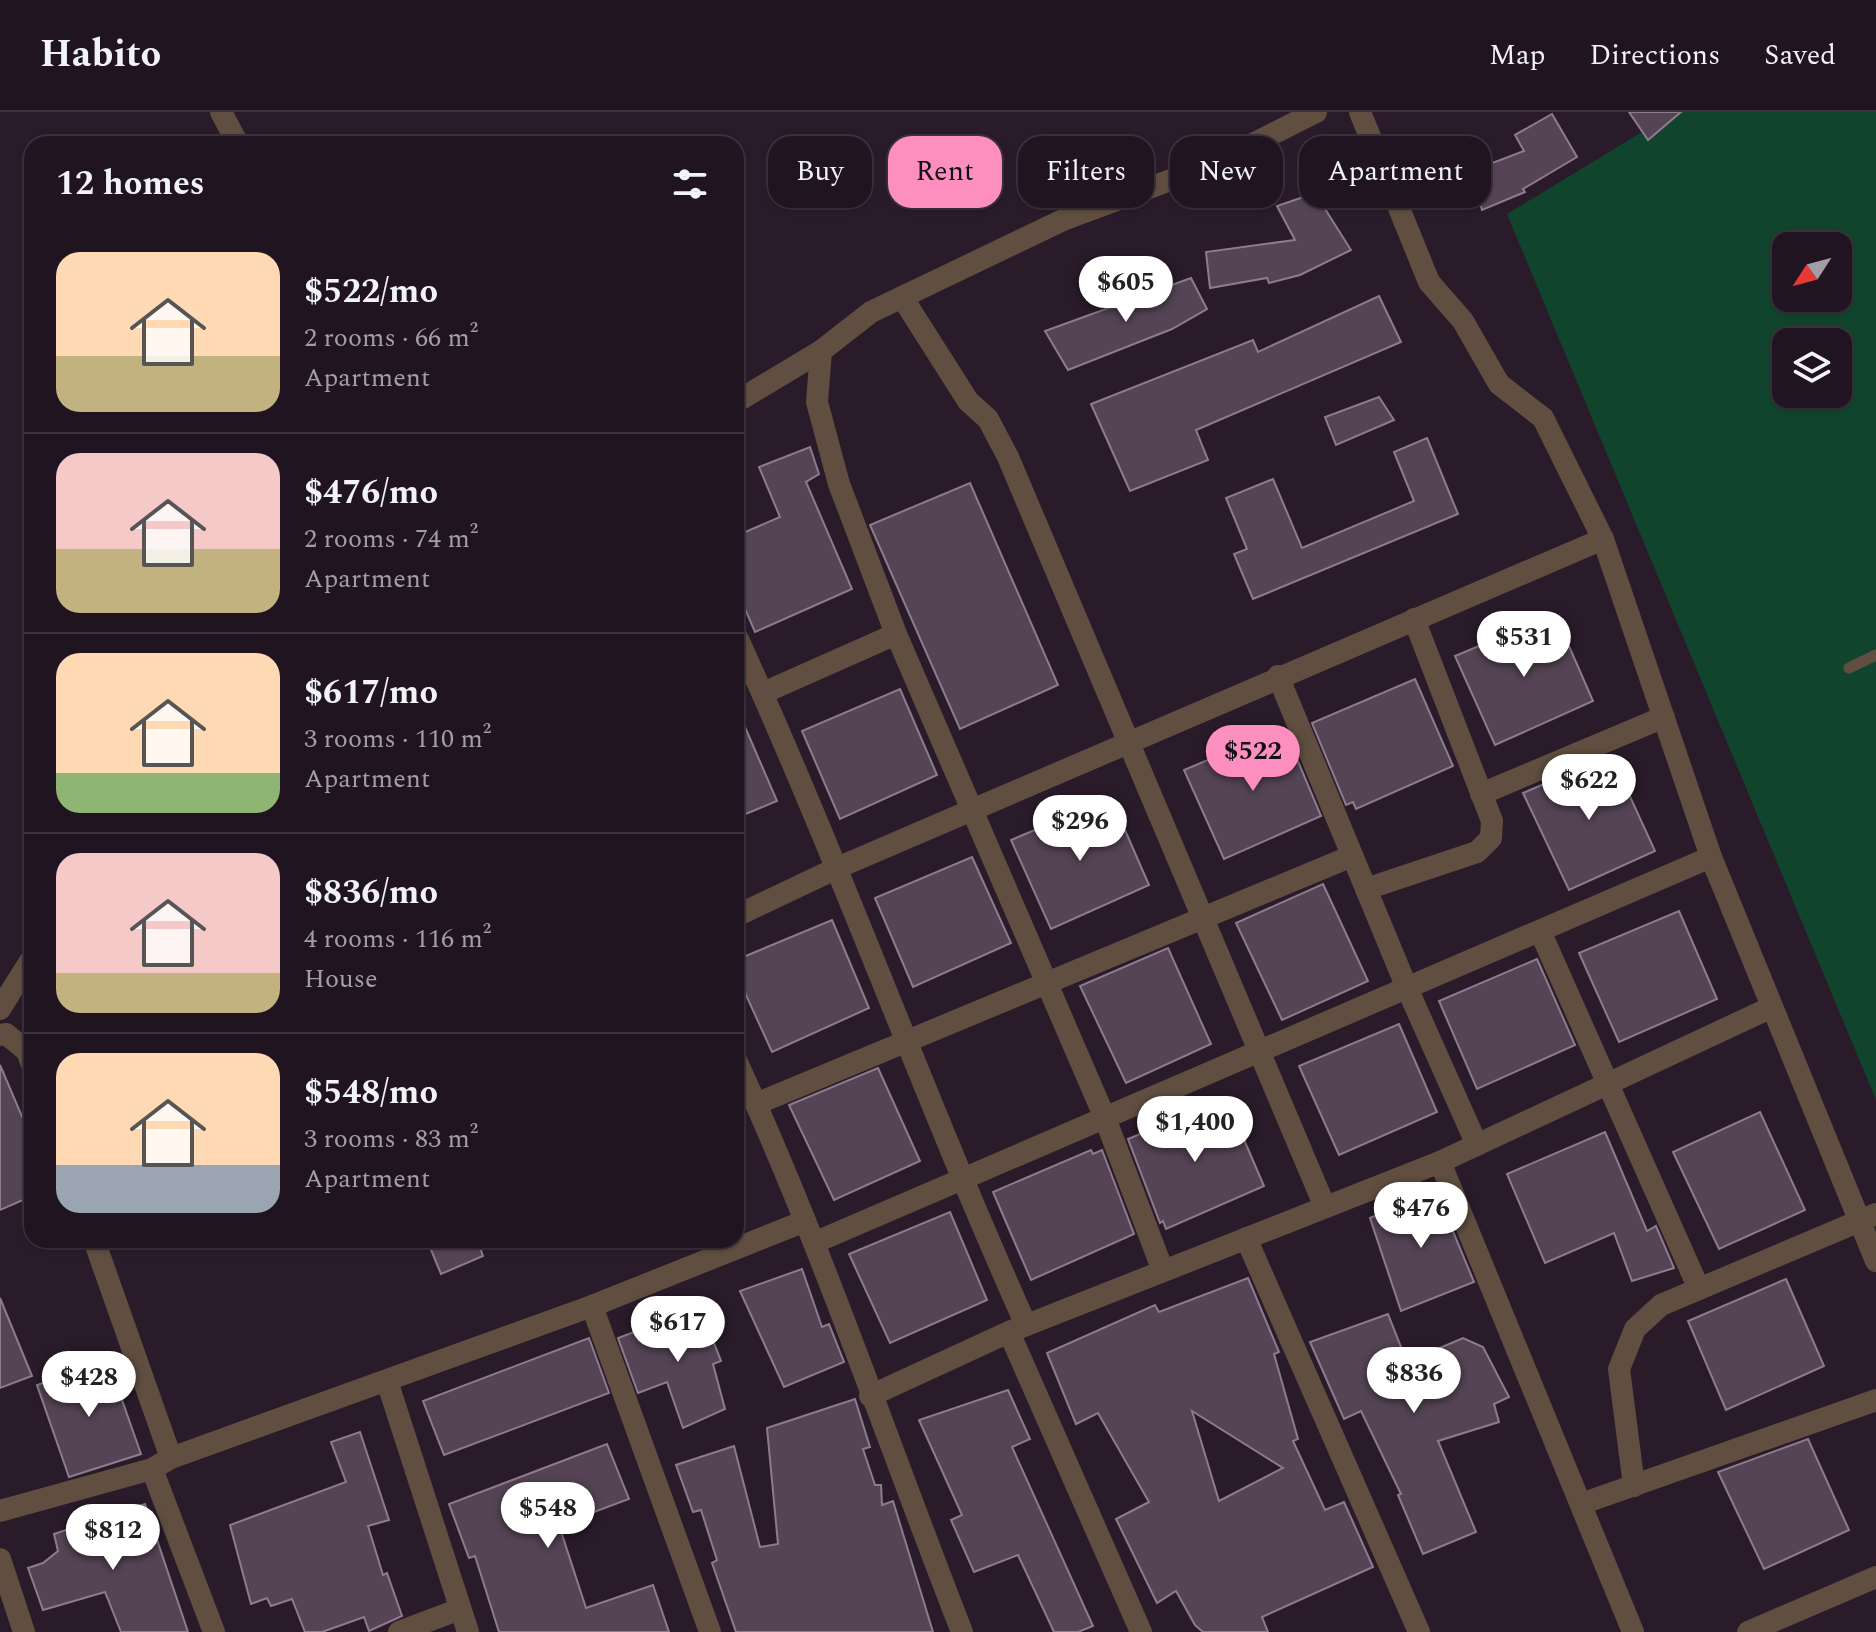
<!DOCTYPE html>
<html lang="en">
<head>
<meta charset="utf-8">
<style>
  body { margin:0; font-family:Spectral,serif; background:#2d212d; color:#f1f3f6; height:100vh; display:flex; flex-direction:column; font-size:30px; white-space:nowrap }
  * { box-sizing:border-box; margin:0 }
  p { font-size:26px; color:#a29ea5 }
  .icon { flex:none; width:44px; height:44px; fill:none; stroke:currentColor; stroke-width:2; stroke-linecap:round; stroke-linejoin:round }
  .map { position:relative; flex:1; overflow:hidden }
  .panel { position:absolute; left:24px; top:24px; width:720px; height:1112px; display:flex; flex-direction:column; background:#201420; border-radius:24px; box-shadow:0 2px 6px #0004,0 0 0 2px #3d333e }
  .panel>* { flex:none }
  .banner { position:absolute; left:768px; top:24px; width:760px; height:72px; display:flex; gap:16px }
  .needle { width:52px; rotate:234deg }
  .buttons { position:absolute; left:1772px; top:120px; display:grid; gap:16px }
  .buttons a { display:grid; place-items:center; width:80px; height:80px; border-radius:16px; background:#201420; box-shadow:0 2px 6px #0004,0 0 0 2px #3d333e; font-size:40px }
  .price { position:absolute; translate:-50% -68px; padding:0 18px; border-radius:28px; background:#fff; color:#222; font-size:26px; line-height:52px; filter:drop-shadow(0 2px 4px #0008) }
  .price::after { content:''; position:absolute; left:50%; top:48px; width:24px; height:18px; margin-left:-12px; background:inherit; clip-path:polygon(0 0,100% 0,50% 100%) }
  .price.active { background:#fd8ec0; color:#111 }
  ul { padding:0; list-style:none }
  li { display:flex; align-items:center; gap:24px; height:200px; padding:0 32px }
  li+li { border-top:2px solid #3d333e }
  li span { display:grid; place-items:center; flex:none; width:224px; height:160px; border-radius:24px; color:#555 }
  li>.icon { margin-inline-start:auto }
  span .icon { width:96px; height:96px; fill:#fffc; stroke-width:1 }
  li b { font-size:34px }
  h2 { display:flex; justify-content:space-between; align-items:center; height:96px; padding:0 32px; font-size:34px }
  .pill { padding:0 28px; border-radius:24px; background:#201420; box-shadow:0 2px 6px #0004,0 0 0 2px #3d333e; font-size:28px; line-height:72px }
  .pill.active { background:#fd8ec0; color:#111 }
  header { display:flex; align-items:center; gap:48px; box-sizing:border-box; height:112px; padding:0 40px; background:#201420; border-bottom:2px solid #3d333e }
  header strong { font-size:38px }
  nav { display:flex; gap:44px; margin-inline-start:auto; font-size:28px }
  .map>svg:first-child { display:block }
  .green { fill:#11442d; fill-rule:evenodd }
  .building { fill:#545; stroke:#8e7b8e; stroke-width:2; fill-rule:evenodd }
  .lines { fill:none; stroke-linecap:round; stroke-linejoin:round }
  .lane { stroke:#604f40; stroke-width:11 }
  .street { stroke:#604f40; stroke-width:22 }
</style>
</head>
<body>
<header>
<strong>Habito</strong>
<nav><a>Map</a><a>Directions</a><a>Saved</a></nav>
</header>
<div class="map">
<svg width="1876" height="1520" viewBox="0 0 1876 1520">
  <rect width="100%" height="100%" fill="#2a1b2a"/>
  <path class="green" d="M1675 0H1876V988L1507 102ZM1786 134H1838V186H1786ZM1786 230H1838V282H1786Z"/>
  <g class="building">
    <path d="M1629 0H1681L1648 28Z"/>
    <path d="M1552 2 1577 45 1523 77 1525 80 1482 98 1471 59 1524 39 1515 23Z"/>
    <path d="M1315 81 1351 138 1300 163 1269 171 1267 166 1210 176 1206 140 1295 128 1277 94Z"/>
    <path d="M1191 166 1207 197 1172 217 1068 258 1045 219Z"/>
    <path d="M1379 184 1401 230 1196 318 1208 348 1130 379 1091 292 1253 228 1258 240Z"/>
    <path d="M1379 285 1394 308 1336 333 1325 305Z"/>
    <path d="M1427 326 1458 402 1253 487 1234 442 1247 437 1226 386 1273 367 1302 436 1414 389 1394 340Z"/>
    <path d="M810 335 819 362 806 370 852 477 755 520 736 476V424L780 405 759 355Z"/>
    <path d="M970 371 1058 573 960 617 870 413Z"/>
    <path d="M1555 502 1593 589 1495 633 1455 544Z"/>
    <path d="M1415 567 1453 654 1356 697 1353 690 1346 693 1312 611Z"/>
    <path d="M900 577 937 663 840 707 802 619Z"/>
    <path d="M736 594 777 689 736 706Z"/>
    <path d="M1284 616 1321 704 1224 747 1184 658Z"/>
    <path d="M1611 643 1655 739 1569 778 1523 681Z"/>
    <path d="M1111 686 1149 773 1051 817 1011 728Z"/>
    <path d="M972 745 1011 831 913 875 875 786Z"/>
    <path d="M1323 772 1368 869 1282 908 1236 811Z"/>
    <path d="M1679 799 1717 887 1619 930 1579 841Z"/>
    <path d="M832 808 869 896 772 940 736 861V848Z"/>
    <path d="M1168 836 1211 932 1126 971 1080 874Z"/>
    <path d="M1537 847 1575 933 1477 977 1439 889Z"/>
    <path d="M1399 912 1437 1000 1339 1043 1299 954Z"/>
    <path d="M0 953 32 1028V1084L0 1098Z"/>
    <path d="M878 956 920 1049 834 1088 789 993Z"/>
    <path d="M1226 986 1264 1074 1166 1117 1163 1109 1160 1111 1128 1027Z"/>
    <path d="M1760 1000 1805 1098 1719 1137 1673 1040Z"/>
    <path d="M1605 1020 1647 1119 1656 1114 1674 1156 1632 1169 1614 1121 1545 1151 1507 1062Z"/>
    <path d="M1091 1038 1093 1042 1102 1038 1134 1122 1031 1168 993 1080Z"/>
    <path d="M1435 1076 1474 1170 1401 1199 1370 1106Z"/>
    <path d="M950 1100 987 1188 890 1231 849 1142Z"/>
    <path d="M427 1128H477L483 1144 441 1162Z"/>
    <path d="M802 1157 822 1215 829 1212 844 1250 784 1275 740 1179Z"/>
    <path d="M1248 1166 1279 1240 1274 1242 1298 1327 1293 1329 1325 1398 1344 1390 1373 1455 1262 1505 1268 1520H1203L1195 1513 1176 1479 1157 1491 1116 1407 1149 1390 1098 1301 1076 1312 1047 1241 1155 1193 1159 1200ZM1192 1299 1283 1356 1219 1389Z"/>
    <path d="M1786 1167 1824 1254 1726 1298 1688 1209Z"/>
    <path d="M0 1186 32 1264 0 1276Z"/>
    <path d="M700 1195 721 1249 713 1252 725 1297 683 1316 667 1270 638 1281 618 1226Z"/>
    <path d="M1388 1202 1407 1250 1463 1226 1483 1235 1509 1285 1494 1292 1499 1310 1438 1329 1476 1420 1423 1442 1398 1383 1401 1382 1361 1299 1344 1307 1310 1230Z"/>
    <path d="M589 1226 609 1281 444 1343 423 1289Z"/>
    <path d="M108 1248 141 1342 69 1365 37 1273Z"/>
    <path d="M1008 1278 1030 1327 1012 1335 1093 1514 1078 1520H1054L1018 1443 974 1460 951 1408 962 1403 919 1308Z"/>
    <path d="M855 1287 870 1335 863 1337 875 1373H881L882 1393 893 1389 933 1520H736L712 1451 717 1448 701 1398 693 1400 676 1353 734 1334 760 1435 778 1432 767 1316Z"/>
    <path d="M360 1320 389 1408 368 1414 383 1463 387 1461 402 1504 369 1519 364 1505 322 1520H305L292 1487 271 1494 267 1486 251 1492 230 1413 346 1370 331 1330Z"/>
    <path d="M1808 1327 1849 1418 1764 1457 1718 1360Z"/>
    <path d="M607 1332 629 1387 559 1413 586 1496 653 1473 669 1520H499L475 1444 469 1446 449 1392Z"/>
    <path d="M145 1392 188 1520H121L105 1480 43 1498 28 1456 43 1451 58 1439 54 1422Z"/>
  </g>
  <g class="lines">
    <path class="lane" d="M1849 556 1876 543"/>
    <g class="street">
      <path d="M221 0 238 32"/>
      <path d="M1360 0 1429 170 1463 209 1499 272 1543 306 1603 427 1711 745 1876 1149"/>
      <path d="M902 185 968 289 988 307 1008 345 1325 1095"/>
      <path d="M821 239 817 290 839 372 896 522 1105 1006 1163 1159"/>
      <path d="M736 290 821 239 871 200 1063 108 1211 53 1316 0"/>
      <path d="M736 523C840 750 924 986 1026 1213"/>
      <path d="M1278 564 1407 876 1477 1033"/>
      <path d="M763 581 896 522"/>
      <path d="M1481 682 1664 605"/>
      <path d="M1366 777 1477 740 1491 726 1492 709 1414 507"/>
      <path d="M736 804 837 756 1603 427"/>
      <path d="M1540 819 1699 1177"/>
      <path d="M0 897 32 846"/>
      <path d="M0 923 6 922 27 939 32 953"/>
      <path d="M736 948C822 1134 887 1329 962 1520"/>
      <path d="M756 992 1352 744"/>
      <path d="M1440 1050 1633 1520"/>
      <path d="M1246 1126 1419 1520"/>
      <path d="M94 1128 171 1346"/>
      <path d="M816 1130 1711 745"/>
      <path d="M592 1194 710 1520"/>
      <path d="M1009 1220 1141 1520"/>
      <path d="M387 1269 468 1520"/>
      <path d="M870 1284 1009 1220 1440 1050 1772 895"/>
      <path d="M152 1357 214 1520"/>
      <path d="M1634 1374 1619 1257 1635 1217 1661 1193 1876 1102"/>
      <path d="M1581 1392 1876 1288"/>
      <path d="M0 1399 152 1357 171 1346 592 1194 805 1109"/>
      <path d="M0 1447 24 1520"/>
      <path d="M399 1520 460 1497"/>
      <path d="M1748 1520 1876 1465"/>
    </g>
  </g>
</svg>
<div class="buttons">
<a><svg class="needle" viewBox="-14 -14 28 28"><path d="M0-13l5 13h-10z" fill="#e53935"/><path d="M0 13l5-13h-10z" fill="#a29ea5"/></svg></a>
<a><svg class="icon" aria-label="layers" viewBox="0 0 24 24"><path d="M12 4l9 5-9 5-9-5zM3 14l9 5 9-5"/></svg></a>
</div>
<b class="price" style="left:1126px;top:212px">$605</b>
<b class="price" style="left:1524px;top:567px">$531</b>
<b class="price active" style="left:1253px;top:681px">$522</b>
<b class="price" style="left:1589px;top:710px">$622</b>
<b class="price" style="left:1080px;top:751px">$296</b>
<b class="price" style="left:1195px;top:1052px">$1,400</b>
<b class="price" style="left:1421px;top:1138px">$476</b>
<b class="price" style="left:678px;top:1252px">$617</b>
<b class="price" style="left:1414px;top:1303px">$836</b>
<b class="price" style="left:89px;top:1307px">$428</b>
<b class="price" style="left:548px;top:1438px">$548</b>
<b class="price" style="left:113px;top:1460px">$812</b>
<div class="banner">
<a class="pill">Buy</a>
<a class="pill active">Rent</a>
<a class="pill">Filters</a>
<a class="pill">New</a>
<a class="pill">Apartment</a>
</div>
<section class="panel">
<h2>12 homes<svg class="icon" aria-label="filters" viewBox="0 0 24 24"><path d="M4 7h16M4 17h16"/><circle cx="9" cy="7" r="2"/><circle cx="15" cy="17" r="2"/></svg></h2>
<ul>
<li><span style="background:linear-gradient(#ffd9b3 65%,#c2b280 0)"><svg class="icon" aria-label="home" viewBox="0 0 24 24"><path d="M3 11l9-7 9 7M6 9v11h12V9"/></svg></span><div><b>$522/mo</b><p>2 rooms · 66 m²</p><p>Apartment</p></div></li>
<li><span style="background:linear-gradient(#f6c9c9 60%,#c2b280 0)"><svg class="icon" aria-label="home" viewBox="0 0 24 24"><path d="M3 11l9-7 9 7M6 9v11h12V9"/></svg></span><div><b>$476/mo</b><p>2 rooms · 74 m²</p><p>Apartment</p></div></li>
<li><span style="background:linear-gradient(#ffd9b3 75%,#8fb573 0)"><svg class="icon" aria-label="home" viewBox="0 0 24 24"><path d="M3 11l9-7 9 7M6 9v11h12V9"/></svg></span><div><b>$617/mo</b><p>3 rooms · 110 m²</p><p>Apartment</p></div></li>
<li><span style="background:linear-gradient(#f6c9c9 75%,#c2b280 0)"><svg class="icon" aria-label="home" viewBox="0 0 24 24"><path d="M3 11l9-7 9 7M6 9v11h12V9"/></svg></span><div><b>$836/mo</b><p>4 rooms · 116 m²</p><p>House</p></div></li>
<li><span style="background:linear-gradient(#ffd9b3 70%,#9aa5b1 0)"><svg class="icon" aria-label="home" viewBox="0 0 24 24"><path d="M3 11l9-7 9 7M6 9v11h12V9"/></svg></span><div><b>$548/mo</b><p>3 rooms · 83 m²</p><p>Apartment</p></div></li>
</ul>
</section>
</div>
</body>
</html>
